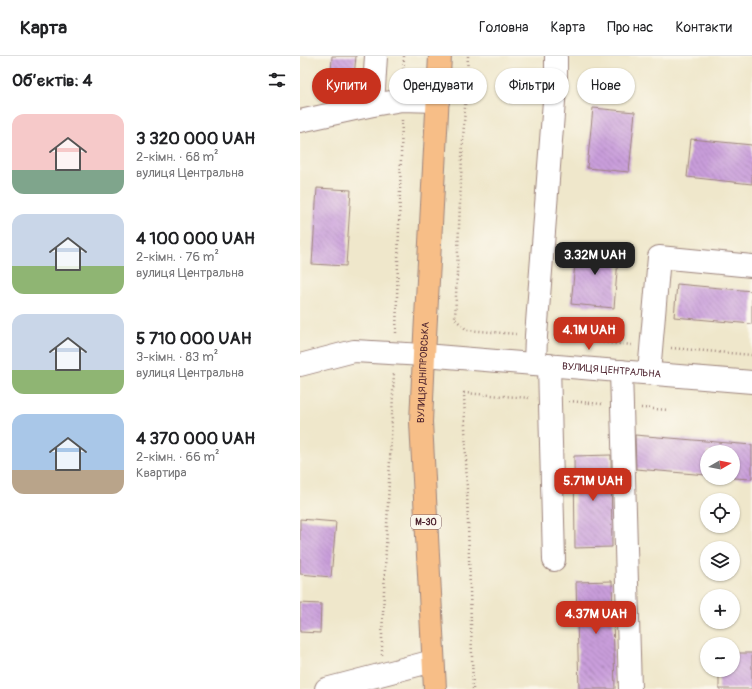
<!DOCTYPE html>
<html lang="uk">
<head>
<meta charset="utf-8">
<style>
  body { margin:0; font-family:Pangolin,sans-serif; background:#f2f2f2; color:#202124; height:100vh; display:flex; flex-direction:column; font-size:15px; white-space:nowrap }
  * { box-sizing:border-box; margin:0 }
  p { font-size:13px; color:#757577 }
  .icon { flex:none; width:22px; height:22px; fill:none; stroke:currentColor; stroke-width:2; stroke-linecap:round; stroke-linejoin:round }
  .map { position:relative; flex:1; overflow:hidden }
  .sheet { display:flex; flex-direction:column; background:#fff; width:300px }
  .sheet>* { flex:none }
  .banner { position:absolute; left:12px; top:12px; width:380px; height:36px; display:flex; gap:8px }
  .needle { width:26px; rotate:81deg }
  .buttons { position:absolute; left:400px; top:389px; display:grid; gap:8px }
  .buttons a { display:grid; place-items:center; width:40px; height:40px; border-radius:50%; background:#fff; box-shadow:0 1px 3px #0004; font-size:20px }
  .price { position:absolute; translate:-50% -34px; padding:0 9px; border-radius:8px; background:#c8321e; color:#fff; font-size:13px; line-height:26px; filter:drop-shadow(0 1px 2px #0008) }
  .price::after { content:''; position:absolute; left:50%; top:24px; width:12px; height:9px; margin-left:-6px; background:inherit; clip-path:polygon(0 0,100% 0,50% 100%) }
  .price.on { background:#222; color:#fff }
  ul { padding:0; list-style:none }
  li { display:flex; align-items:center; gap:12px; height:100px; padding:0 12px }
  li span { display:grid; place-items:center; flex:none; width:112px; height:80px; border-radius:12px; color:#555 }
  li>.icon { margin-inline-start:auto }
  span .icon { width:48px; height:48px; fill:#fffc; stroke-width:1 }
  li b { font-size:17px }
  h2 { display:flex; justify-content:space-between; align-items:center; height:48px; padding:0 12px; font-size:17px }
  .pill { padding:0 14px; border-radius:18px; background:#fff; box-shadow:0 1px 3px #0004; font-size:14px; line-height:36px }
  .pill.on { background:#c8321e; color:#fff }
  header { display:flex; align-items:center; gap:24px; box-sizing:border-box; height:56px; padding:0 20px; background:#fff; border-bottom:1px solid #e0e0e0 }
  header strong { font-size:19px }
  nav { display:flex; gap:22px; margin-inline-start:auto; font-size:14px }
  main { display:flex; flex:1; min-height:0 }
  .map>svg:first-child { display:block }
  .building { fill:url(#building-back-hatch) }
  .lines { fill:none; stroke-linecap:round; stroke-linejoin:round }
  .minor-casing { stroke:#9c837b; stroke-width:24 }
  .highway-casing { stroke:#9c837b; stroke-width:24 }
  .path { stroke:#9c837b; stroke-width:2.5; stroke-dasharray:1 3; stroke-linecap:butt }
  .minor { stroke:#fff; stroke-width:22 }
  .highway { stroke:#f7be87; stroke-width:22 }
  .labels { text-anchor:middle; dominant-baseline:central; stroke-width:3; stroke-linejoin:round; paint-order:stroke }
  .shield { fill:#fbf7ec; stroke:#7f6065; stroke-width:1 }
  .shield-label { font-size:9px; font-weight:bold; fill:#4a1f2b }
  .street-label { font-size:10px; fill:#4a1f2b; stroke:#fbf7ec }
</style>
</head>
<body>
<header>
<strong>Карта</strong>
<nav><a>Головна</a><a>Карта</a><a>Про нас</a><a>Контакти</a></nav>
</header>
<main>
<section class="sheet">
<h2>Об’єктів: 4<svg class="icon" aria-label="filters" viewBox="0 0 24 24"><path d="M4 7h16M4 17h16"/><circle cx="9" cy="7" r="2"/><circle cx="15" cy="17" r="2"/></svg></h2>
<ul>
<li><span style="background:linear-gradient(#f6c9c9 70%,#7fa58c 0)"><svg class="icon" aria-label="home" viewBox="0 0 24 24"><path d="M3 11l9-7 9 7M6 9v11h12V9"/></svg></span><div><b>3 320 000 UAH</b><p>2-кімн. · 68 m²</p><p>вулиця Центральна</p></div></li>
<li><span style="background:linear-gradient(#c9d6e8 65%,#8fb573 0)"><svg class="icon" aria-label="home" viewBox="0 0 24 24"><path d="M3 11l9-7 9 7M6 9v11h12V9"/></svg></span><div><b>4 100 000 UAH</b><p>2-кімн. · 76 m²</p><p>вулиця Центральна</p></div></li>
<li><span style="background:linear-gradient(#c9d6e8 70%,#8fb573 0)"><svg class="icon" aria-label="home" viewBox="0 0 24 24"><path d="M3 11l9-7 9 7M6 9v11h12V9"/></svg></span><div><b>5 710 000 UAH</b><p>3-кімн. · 83 m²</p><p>вулиця Центральна</p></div></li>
<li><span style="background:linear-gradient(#a9c7e8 70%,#b9a48a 0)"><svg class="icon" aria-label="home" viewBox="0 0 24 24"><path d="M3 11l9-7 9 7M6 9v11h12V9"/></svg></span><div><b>4 370 000 UAH</b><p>2-кімн. · 66 m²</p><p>Квартира</p></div></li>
</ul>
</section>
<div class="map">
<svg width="452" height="633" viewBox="0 0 452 633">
  <defs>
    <pattern id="building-back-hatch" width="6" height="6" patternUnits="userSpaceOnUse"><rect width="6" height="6" fill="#c99edb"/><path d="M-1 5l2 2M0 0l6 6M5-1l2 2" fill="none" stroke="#a580b2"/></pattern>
  </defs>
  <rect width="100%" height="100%" fill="#fbf7ec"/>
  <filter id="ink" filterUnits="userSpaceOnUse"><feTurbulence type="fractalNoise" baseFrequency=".025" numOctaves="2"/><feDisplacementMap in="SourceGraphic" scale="8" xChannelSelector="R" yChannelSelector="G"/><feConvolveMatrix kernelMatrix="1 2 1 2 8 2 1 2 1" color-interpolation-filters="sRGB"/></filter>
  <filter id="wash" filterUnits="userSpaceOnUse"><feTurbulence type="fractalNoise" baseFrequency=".012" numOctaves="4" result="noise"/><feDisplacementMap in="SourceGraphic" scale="16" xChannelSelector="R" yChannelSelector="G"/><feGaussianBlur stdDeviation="0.9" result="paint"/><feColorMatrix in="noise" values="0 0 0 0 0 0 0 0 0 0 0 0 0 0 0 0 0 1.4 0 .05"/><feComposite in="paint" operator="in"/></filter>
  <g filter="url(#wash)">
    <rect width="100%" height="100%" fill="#efe7cb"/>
    <g id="blocks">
      <g class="building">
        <path d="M32 0H56L54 21 31 19Z"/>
        <path d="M293 52 335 56 329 116 287 112Z"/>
        <path d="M391 83 452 89V128L387 121Z"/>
        <path d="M17 132 51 134 46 210 12 208Z"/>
        <path d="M277 188 319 191 314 252 271 248Z"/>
        <path d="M377 228 452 235V268L374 261Z"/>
        <path d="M335 379 452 389V423L433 422V396H407V419L336 413Z"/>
        <path d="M311 399 312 491 275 492 274 400Z"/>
        <path d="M0 463 36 466 31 521 0 518Z"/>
        <path d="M312 525 315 633H279L276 526Z"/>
        <path d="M0 547 21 548 20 577 0 576Z"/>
        <path d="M433 597H452V633H419V614H433Z"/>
      </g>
    </g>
  </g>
  <g filter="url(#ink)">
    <use href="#blocks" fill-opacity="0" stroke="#9c837b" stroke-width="1"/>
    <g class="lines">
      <g class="minor-casing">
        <g id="minor">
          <path d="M73 49 76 0"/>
          <path d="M0 65 73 49 102 44 138 45"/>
          <path d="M235 308 236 280 256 19V0"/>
          <path id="s1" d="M0 309 54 295 124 299 452 326"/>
          <path d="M249 309 254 504"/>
          <path d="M321 315 330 633"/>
          <path d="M349 317 359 201 452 210"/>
          <path d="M26 633 133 605"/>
        </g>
      </g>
      <g class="highway-casing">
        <g id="highway">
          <path id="s2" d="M135 633 121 366 124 299 140 0"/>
        </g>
      </g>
      <g class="path">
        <path d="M168 0 162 101 155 263 167 274 216 278"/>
        <path d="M103 25 104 0"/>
        <path d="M96 277 102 64"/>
        <path d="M255 282 332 289"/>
        <path d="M371 292 452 299"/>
        <path d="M269 345 302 348"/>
        <path d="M341 352 368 354"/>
        <path d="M82 599V579L94 316"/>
        <path d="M173 633 164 337 230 342"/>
      </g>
      <use href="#minor" class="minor"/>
      <use href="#highway" class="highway"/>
    </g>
  </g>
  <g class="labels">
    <rect class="shield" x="111" y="459" width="30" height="14" rx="3"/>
    <g class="shield-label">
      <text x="126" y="466">М-30</text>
    </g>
    <g class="street-label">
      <text stroke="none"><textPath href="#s1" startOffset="314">ВУЛИЦЯ ЦЕНТРАЛЬНА</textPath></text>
      <text stroke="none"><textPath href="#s2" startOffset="317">ВУЛИЦЯ ДНІПРОВСЬКА</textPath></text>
    </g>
  </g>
</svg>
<div class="buttons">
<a><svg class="needle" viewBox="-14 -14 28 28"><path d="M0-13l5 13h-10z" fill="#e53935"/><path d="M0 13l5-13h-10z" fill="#757577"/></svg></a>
<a><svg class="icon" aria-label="locate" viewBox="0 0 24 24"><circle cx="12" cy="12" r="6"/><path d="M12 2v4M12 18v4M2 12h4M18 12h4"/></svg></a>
<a><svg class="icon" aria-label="layers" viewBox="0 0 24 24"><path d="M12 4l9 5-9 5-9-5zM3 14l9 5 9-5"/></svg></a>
<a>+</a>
<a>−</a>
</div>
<b class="price on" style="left:295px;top:220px">3.32M UAH</b>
<b class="price" style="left:289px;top:295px">4.1M UAH</b>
<b class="price" style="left:293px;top:446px">5.71M UAH</b>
<b class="price" style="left:296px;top:579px">4.37M UAH</b>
<div class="banner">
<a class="pill on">Купити</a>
<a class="pill">Орендувати</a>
<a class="pill">Фільтри</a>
<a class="pill">Нове</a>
</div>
</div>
</main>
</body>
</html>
